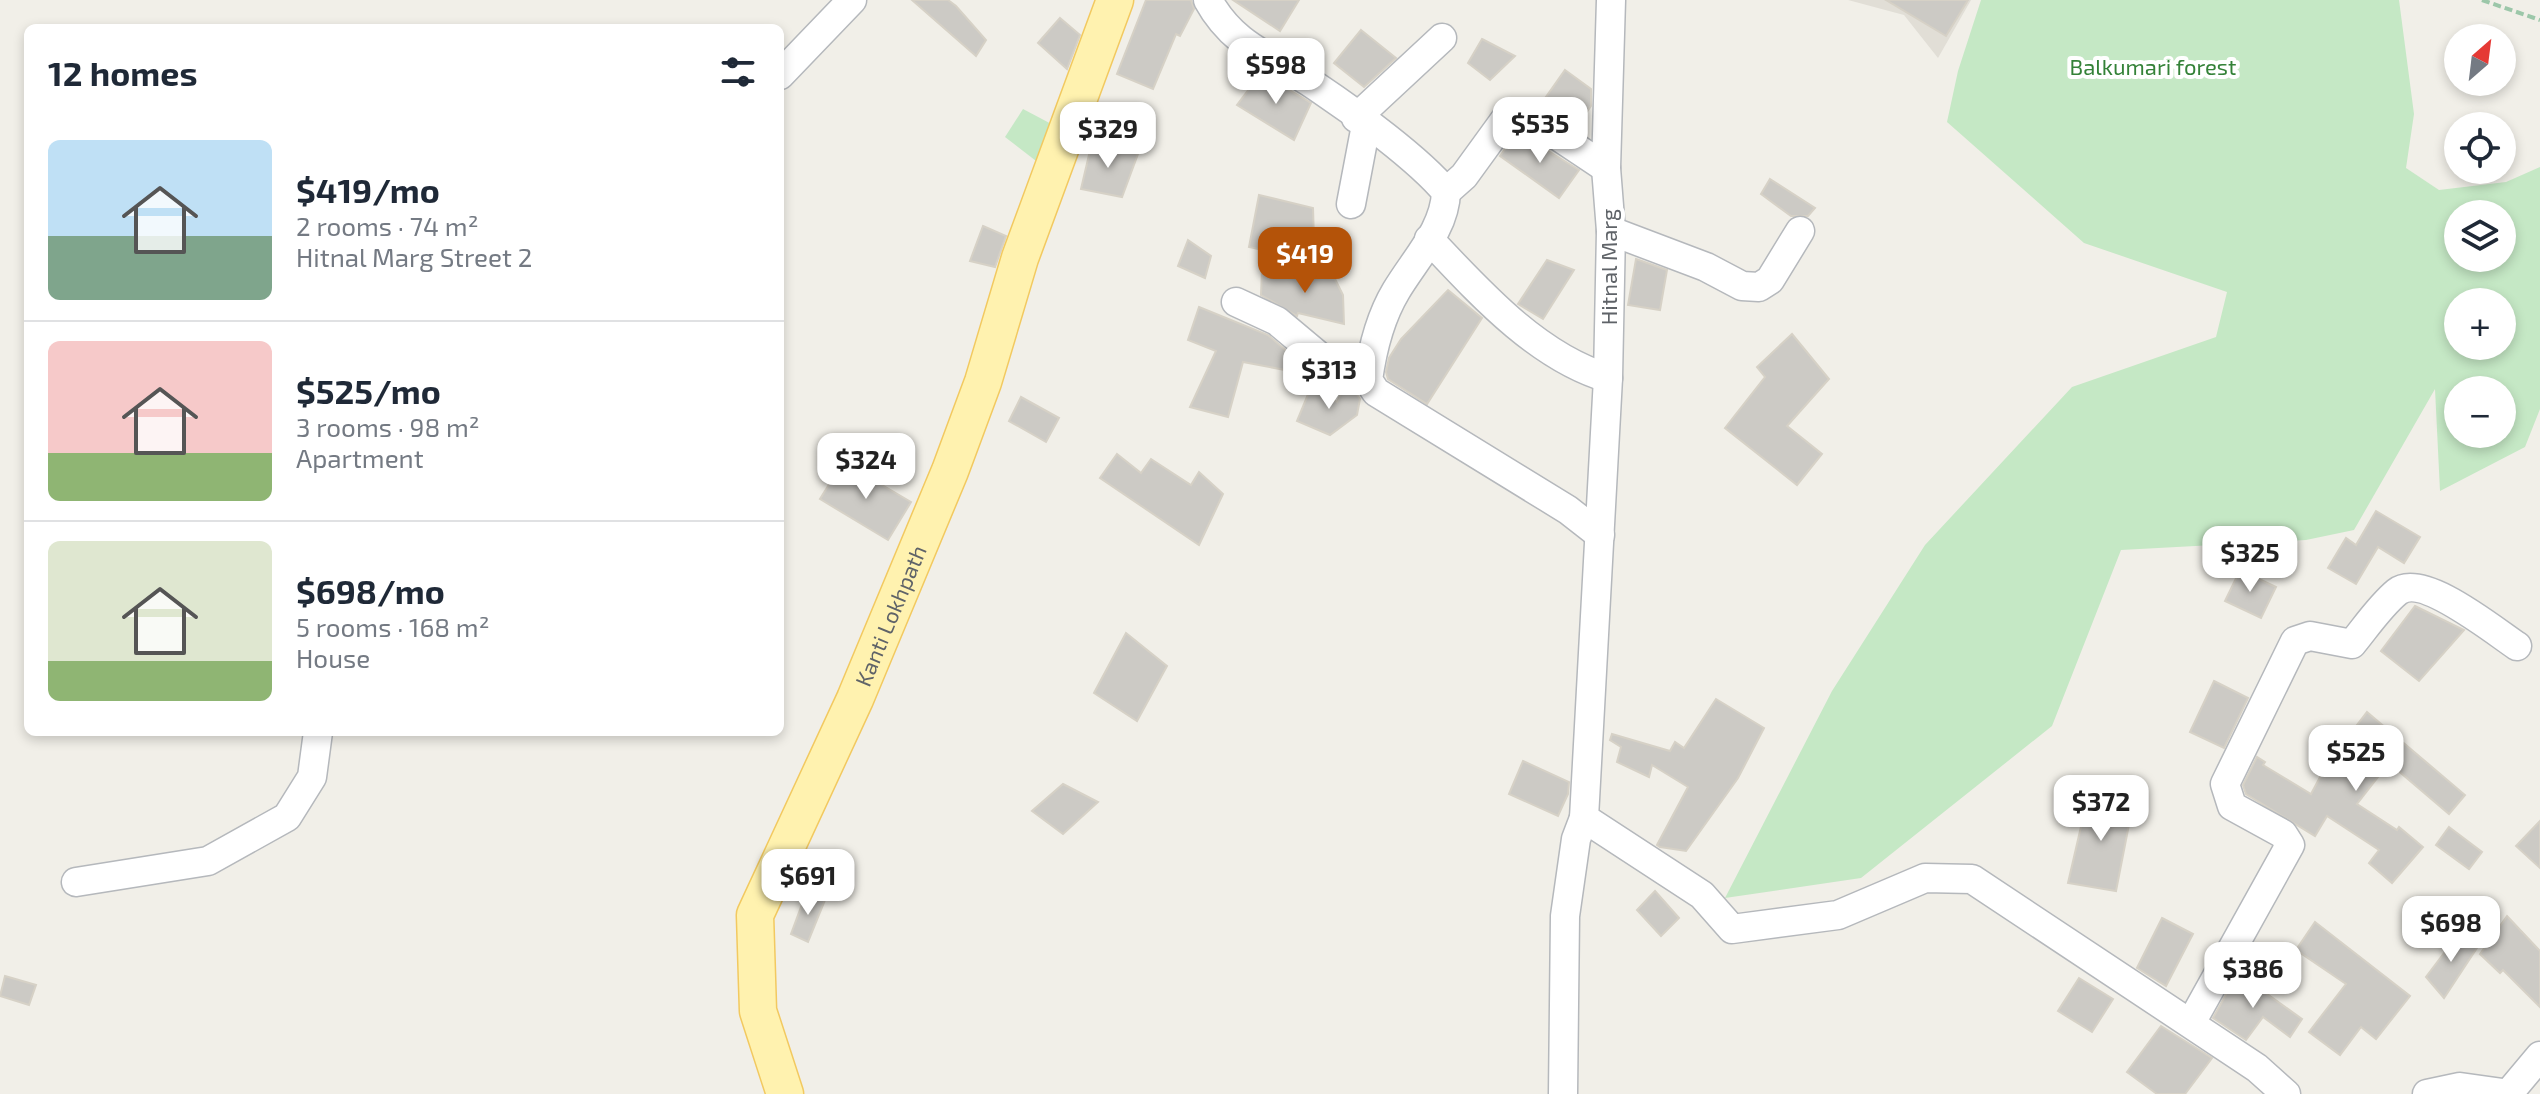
<!DOCTYPE html>
<html lang="en">
<head>
<meta charset="utf-8">
<style>
  body { margin:0; font-family:"Exo 2",sans-serif; background:#f2f2f3; color:#1f2937; height:100vh; display:flex; flex-direction:column; font-size:30px; white-space:nowrap }
  * { box-sizing:border-box; margin:0 }
  p { font-size:26px; color:#747a83 }
  .icon { flex:none; width:44px; height:44px; fill:none; stroke:currentColor; stroke-width:2; stroke-linecap:round; stroke-linejoin:round }
  .map { position:relative; flex:1; overflow:hidden }
  .panel { position:absolute; left:24px; top:24px; width:760px; height:712px; display:flex; flex-direction:column; background:#fff; border-radius:12px; box-shadow:0 4px 12px #0003 }
  .panel>* { flex:none }
  .needle { width:52px; rotate:28deg }
  .buttons { position:absolute; left:2444px; top:24px; display:grid; gap:16px }
  .buttons a { display:grid; place-items:center; width:72px; height:72px; border-radius:50%; background:#fff; box-shadow:0 4px 12px #0003; font-size:40px }
  .price { position:absolute; translate:-50% -68px; padding:0 18px; border-radius:16px; background:#fff; color:#222; font-size:26px; line-height:52px; filter:drop-shadow(0 2px 4px #0008) }
  .price::after { content:''; position:absolute; left:50%; top:48px; width:24px; height:18px; margin-left:-12px; background:inherit; clip-path:polygon(0 0,100% 0,50% 100%) }
  .price.current { background:#b45309; color:#fff }
  ul { padding:0; list-style:none }
  li { display:flex; align-items:center; gap:24px; height:200px; padding:0 24px }
  li+li { border-top:2px solid #e0e1e3 }
  li span { display:grid; place-items:center; flex:none; width:224px; height:160px; border-radius:12px; color:#555 }
  li>.icon { margin-inline-start:auto }
  span .icon { width:96px; height:96px; fill:#fffc; stroke-width:1 }
  li b { font-size:34px }
  h2 { display:flex; justify-content:space-between; align-items:center; height:96px; padding:0 24px; font-size:34px }
  .map>svg:first-child { display:block }
  .education { fill:#e1ded6 }
  .green { fill:#c5e8c5; fill-rule:evenodd }
  .building { fill:#cccac5; stroke:#d6d1c6; stroke-width:2 }
  .lines { fill:none; stroke-linecap:round; stroke-linejoin:round }
  .minor-casing { stroke:#b5b8bc; stroke-width:31 }
  .major-casing { stroke:#f2c960; stroke-width:39 }
  .path { stroke:#9cc7a9; stroke-width:4; stroke-dasharray:8 4; stroke-linecap:butt }
  .minor { stroke:#fff; stroke-width:28 }
  .major { stroke:#fff2af; stroke-width:36 }
  .labels { text-anchor:middle; dominant-baseline:central; stroke-width:8; stroke-linejoin:round; paint-order:stroke }
  .park-label { font-size:22px; fill:#348238; stroke:#fff }
  .street-label { font-size:22px; fill:#5f6368; stroke:#fff }
</style>
</head>
<body>
<div class="map">
<svg width="2540" height="1094" viewBox="0 0 2540 1094">
  <rect width="100%" height="100%" fill="#f1efe8"/>
  <path class="education" d="M1848 0H1971L1938 58 1904 15Z"/>
  <g class="green">
    <path d="M1981 0H2399L2414 114 2406 168 2439 190 2506 182 2540 167V409L2525 447 2440 491 2435 389 2354 530 2306 540 2121 550 2052 726 1861 878 1725 898 1832 691 1925 545 2072 387 2216 337 2227 292 2084 243 1947 122 1958 71ZM2458 214H2502V258H2458ZM2458 302H2502V346H2458ZM2458 390H2502V434H2458Z"/>
    <path d="M1023 109 1059 128 1040 164 1005 137Z"/>
  </g>
  <g class="building">
    <path d="M912 0H948L956 6 986 40 976 56Z"/>
    <path d="M1146 0H1191L1194 9 1180 36 1176 34 1153 89 1117 74Z"/>
    <path d="M1233 0H1299L1280 31Z"/>
    <path d="M1886 0H1968L1946 36Z"/>
    <path d="M1060 18 1080 35 1067 69 1038 43Z"/>
    <path d="M1361 30 1396 58 1364 87 1334 63Z"/>
    <path d="M1482 39 1515 56 1490 80 1468 63Z"/>
    <path d="M1565 70 1591 89V106L1576 127 1541 104Z"/>
    <path d="M1261 73 1311 103 1294 140 1237 105Z"/>
    <path d="M1517 132 1579 170 1559 198 1500 156Z"/>
    <path d="M1092 142 1138 154 1122 197 1081 189Z"/>
    <path d="M1770 179 1815 208 1808 216H1791L1761 194Z"/>
    <path d="M1259 195 1313 208 1314 240 1262 261 1263 250 1249 247Z"/>
    <path d="M983 226 1006 236 995 267 970 261Z"/>
    <path d="M1188 240 1211 256 1205 278 1178 266Z"/>
    <path d="M1636 259 1667 270 1660 310 1628 305Z"/>
    <path d="M1547 260 1574 270 1543 319 1518 304Z"/>
    <path d="M1262 270 1335 279 1343 295 1344 324 1298 313 1297 316 1261 295Z"/>
    <path d="M1448 290 1482 318 1427 404 1388 379 1386 372 1389 358 1401 339Z"/>
    <path d="M1199 307 1268 335 1289 353 1285 370 1243 362 1228 417 1190 407 1216 351 1188 340Z"/>
    <path d="M1792 334 1829 379 1787 426 1822 454 1797 485 1725 428 1765 377 1757 367Z"/>
    <path d="M1311 387 1337 402 1344 387 1356 393 1360 399 1357 415 1330 435 1297 421Z"/>
    <path d="M1021 397 1059 418 1046 442 1009 421Z"/>
    <path d="M1117 454 1141 473 1151 459 1191 485 1199 472 1223 494 1199 545 1100 478Z"/>
    <path d="M843 462 911 502 888 540 820 499Z"/>
    <path d="M2376 511 2420 537 2404 563 2378 547 2356 584 2328 568 2346 538 2356 545Z"/>
    <path d="M2240 570 2276 587 2261 618 2225 601Z"/>
    <path d="M2415 606 2464 630 2419 681 2381 651Z"/>
    <path d="M1126 633 1167 666 1137 721 1094 693Z"/>
    <path d="M2214 681 2248 698 2224 748 2190 732Z"/>
    <path d="M1716 699 1764 728 1738 778 1686 851 1660 847 1657 845 1688 787 1652 765 1649 777 1617 762 1621 747 1610 740 1612 734 1670 751 1675 742 1684 748Z"/>
    <path d="M2367 712 2465 795 2449 814 2389 763 2357 804 2397 830 2399 827 2423 847 2392 883 2369 863 2379 850 2327 816 2315 836 2246 794 2243 785 2257 757 2265 762 2263 765 2311 794 2327 764Z"/>
    <path d="M1523 761 1569 782 1568 794 1558 816 1509 794Z"/>
    <path d="M1063 784 1098 802 1063 834 1032 811Z"/>
    <path d="M2089 792 2133 804 2116 891 2068 883Z"/>
    <path d="M2540 821V868L2516 846Z"/>
    <path d="M2449 827 2482 852 2469 869 2436 845Z"/>
    <path d="M807 891 825 900 808 942 791 934Z"/>
    <path d="M1655 891 1679 918 1661 936 1637 910Z"/>
    <path d="M2507 916 2540 951V1007L2503 970 2500 973 2480 954Z"/>
    <path d="M2162 918 2193 934 2166 986 2137 968Z"/>
    <path d="M2315 922 2410 996 2376 1039 2361 1027 2340 1055 2309 1032 2346 984 2296 950Z"/>
    <path d="M2460 932 2477 948 2444 998 2426 977Z"/>
    <path d="M2238 973 2302 1019 2290 1037 2263 1017 2246 1040 2213 1018Z"/>
    <path d="M5 976 36 985 29 1005 0 996Z"/>
    <path d="M2079 978 2113 999 2092 1032 2058 1011Z"/>
    <path d="M2161 1026 2212 1058 2185 1094H2157L2127 1072Z"/>
  </g>
  <g class="lines">
    <g class="minor-casing">
      <g id="minor">
        <path d="M1208 0C1235 49 1274 57 1317 87 1353 111 1420 160 1446 192 1445 229 1415 259 1396 291 1381 316 1372 351 1368 380L1376 392 1568 510 1600 535"/>
        <path d="M1611 0 1606 168 1611 231 1608 378 1584 818 1702 895 1732 929 1838 915 1925 878 1972 879 2257 1068 2286 1094"/>
        <path d="M780 75 852 0"/>
        <path d="M1356 118 1442 38"/>
        <path d="M1446 192 1464 176 1509 114 1528 116 1606 168"/>
        <path d="M1351 204 1366 125"/>
        <path d="M1611 231 1706 267 1742 286 1759 287 1770 280 1800 231"/>
        <path d="M1429 239C1479 292 1537 357 1608 378"/>
        <path d="M1236 302 1277 321 1320 357 1368 380"/>
        <path d="M76 882 208 861 287 817 312 777 318 732"/>
        <path d="M2191 1023 2290 845 2283 834 2232 806 2225 784 2295 641 2310 636 2352 644C2366 627 2380 606 2397 592 2422 572 2493 630 2517 646"/>
        <path d="M2509 1093 2540 1056"/>
        <path d="M1563 1094 1565 916 1576 839 1584 818"/>
        <path d="M2427 1094 2460 1087 2510 1094"/>
      </g>
    </g>
    <g class="major-casing">
      <g id="major">
        <path id="s1" d="M785 1094 758 1011 755 915 855 699 950 471 983 382 1020 258 1115 0"/>
      </g>
    </g>
    <path class="path" d="M2482 0 2540 20"/>
    <use href="#minor" class="minor"/>
    <use href="#major" class="major"/>
  </g>
  <g class="labels">
    <g class="park-label">
      <text x="2153" y="66">Balkumari forest</text>
    </g>
    <g class="street-label">
      <text transform="translate(1608 267) rotate(-90)">Hitnal Marg</text>
      <text stroke="none"><textPath href="#s1" startOffset="512">Kanti Lokhpath</textPath></text>
    </g>
  </g>
</svg>
<div class="buttons">
<a><svg class="needle" viewBox="-14 -14 28 28"><path d="M0-13l5 13h-10z" fill="#e53935"/><path d="M0 13l5-13h-10z" fill="#747a83"/></svg></a>
<a><svg class="icon" aria-label="locate" viewBox="0 0 24 24"><circle cx="12" cy="12" r="6"/><path d="M12 2v4M12 18v4M2 12h4M18 12h4"/></svg></a>
<a><svg class="icon" aria-label="layers" viewBox="0 0 24 24"><path d="M12 4l9 5-9 5-9-5zM3 14l9 5 9-5"/></svg></a>
<a>+</a>
<a>−</a>
</div>
<b class="price" style="left:1276px;top:106px">$598</b>
<b class="price" style="left:1540px;top:165px">$535</b>
<b class="price" style="left:1108px;top:170px">$329</b>
<b class="price current" style="left:1305px;top:295px">$419</b>
<b class="price" style="left:1329px;top:411px">$313</b>
<b class="price" style="left:866px;top:501px">$324</b>
<b class="price" style="left:2250px;top:594px">$325</b>
<b class="price" style="left:2356px;top:793px">$525</b>
<b class="price" style="left:2101px;top:843px">$372</b>
<b class="price" style="left:808px;top:917px">$691</b>
<b class="price" style="left:2451px;top:964px">$698</b>
<b class="price" style="left:2253px;top:1010px">$386</b>
<section class="panel">
<h2>12 homes<svg class="icon" aria-label="filters" viewBox="0 0 24 24"><path d="M4 7h16M4 17h16"/><circle cx="9" cy="7" r="2"/><circle cx="15" cy="17" r="2"/></svg></h2>
<ul>
<li><span style="background:linear-gradient(#bfe0f5 60%,#7fa58c 0)"><svg class="icon" aria-label="home" viewBox="0 0 24 24"><path d="M3 11l9-7 9 7M6 9v11h12V9"/></svg></span><div><b>$419/mo</b><p>2 rooms · 74 m²</p><p>Hitnal Marg Street 2</p></div></li>
<li><span style="background:linear-gradient(#f6c9c9 70%,#8fb573 0)"><svg class="icon" aria-label="home" viewBox="0 0 24 24"><path d="M3 11l9-7 9 7M6 9v11h12V9"/></svg></span><div><b>$525/mo</b><p>3 rooms · 98 m²</p><p>Apartment</p></div></li>
<li><span style="background:linear-gradient(#dfe7d0 75%,#8fb573 0)"><svg class="icon" aria-label="home" viewBox="0 0 24 24"><path d="M3 11l9-7 9 7M6 9v11h12V9"/></svg></span><div><b>$698/mo</b><p>5 rooms · 168 m²</p><p>House</p></div></li>
</ul>
</section>
</div>
</body>
</html>
